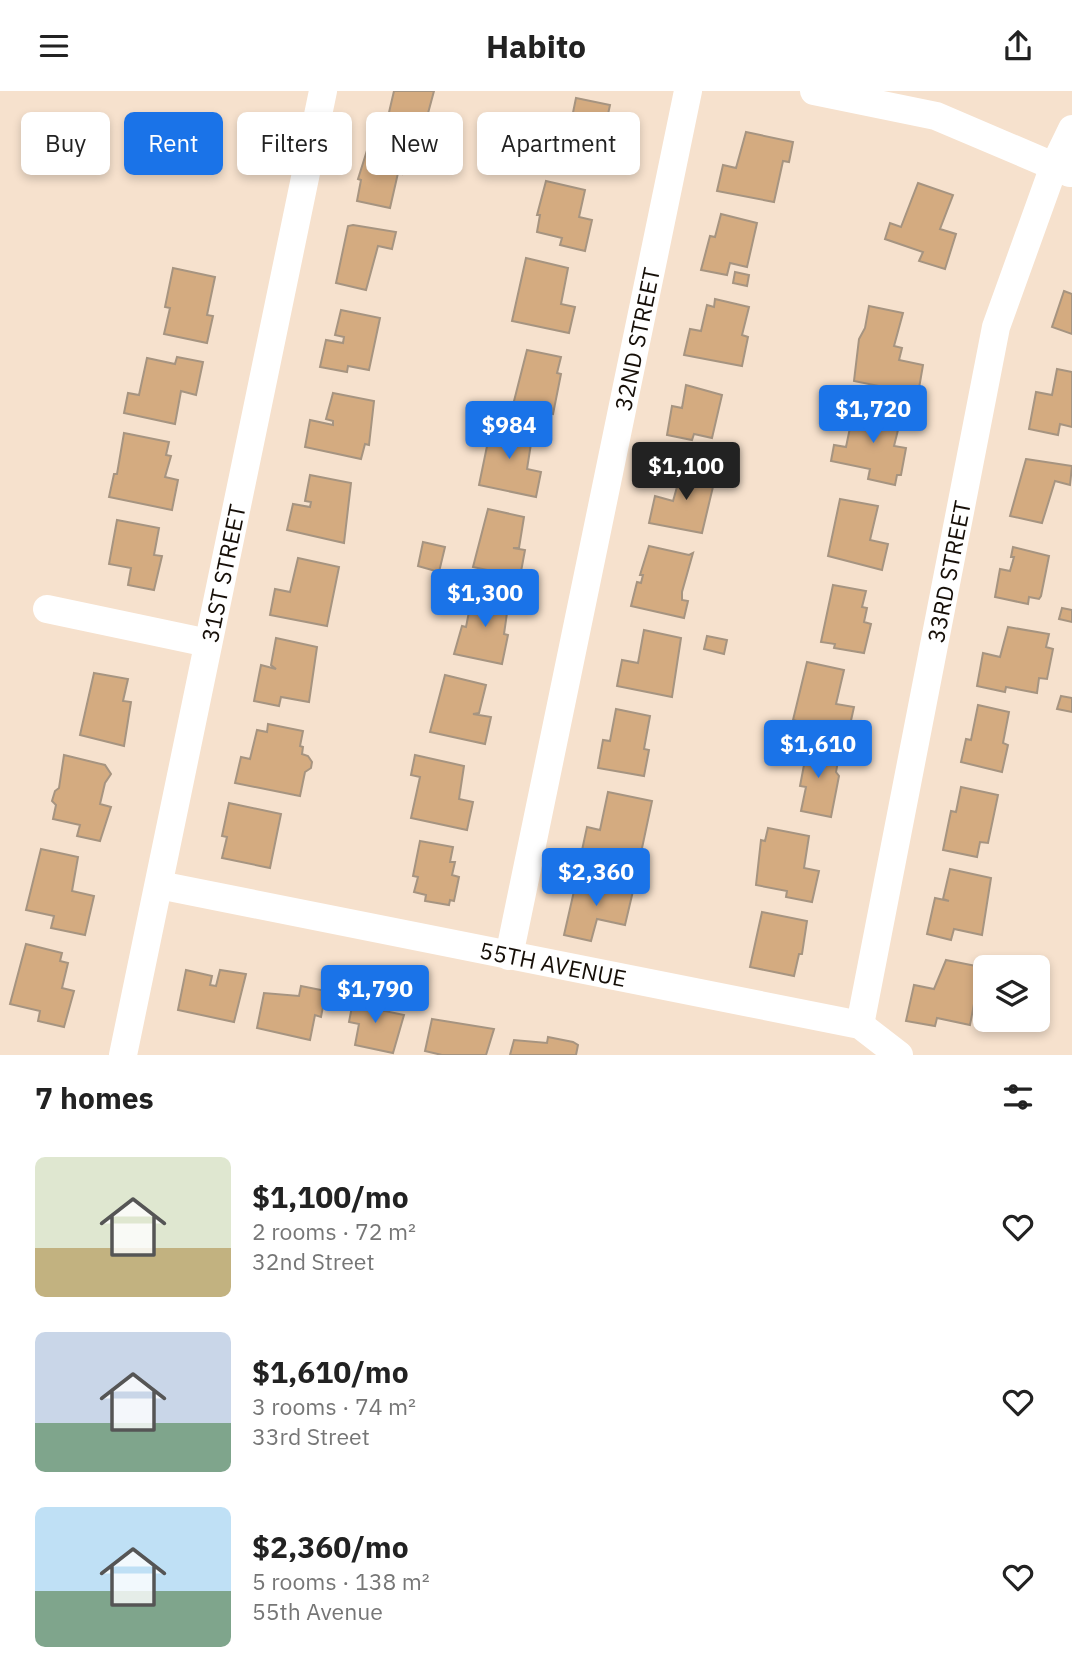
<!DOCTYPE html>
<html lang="en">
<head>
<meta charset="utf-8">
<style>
  body { margin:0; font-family:"IBM Plex Sans",sans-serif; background:#f6f6f6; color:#222; height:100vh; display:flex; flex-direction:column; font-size:26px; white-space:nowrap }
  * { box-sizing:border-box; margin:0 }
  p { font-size:23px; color:#767676 }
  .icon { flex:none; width:38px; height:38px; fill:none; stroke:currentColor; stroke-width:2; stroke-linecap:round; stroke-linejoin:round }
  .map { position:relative; height:964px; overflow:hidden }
  .side { display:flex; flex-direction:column; background:#fff; flex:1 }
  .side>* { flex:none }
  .guide { position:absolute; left:21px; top:21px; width:700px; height:63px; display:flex; gap:14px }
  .fabs { position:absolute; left:973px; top:864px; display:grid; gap:14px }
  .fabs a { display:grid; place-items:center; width:77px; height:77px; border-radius:10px; background:#fff; box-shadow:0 4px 10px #0003; font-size:35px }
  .price { position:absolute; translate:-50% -60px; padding:0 16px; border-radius:7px; background:#1a73e8; color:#fff; font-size:23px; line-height:46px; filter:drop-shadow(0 2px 4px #0008) }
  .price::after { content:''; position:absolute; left:50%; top:42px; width:21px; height:16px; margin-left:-10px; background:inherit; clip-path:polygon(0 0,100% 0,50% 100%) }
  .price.on { background:#222; color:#fff }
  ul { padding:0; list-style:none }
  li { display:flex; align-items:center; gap:21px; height:175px; padding:0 35px }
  li span { display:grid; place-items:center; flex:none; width:196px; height:140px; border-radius:10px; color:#555 }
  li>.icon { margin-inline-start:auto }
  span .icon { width:84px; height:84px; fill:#fffc; stroke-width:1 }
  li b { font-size:30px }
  h2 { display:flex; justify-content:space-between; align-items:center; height:84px; padding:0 35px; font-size:30px }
  .pill { padding:0 24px; border-radius:10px; background:#fff; box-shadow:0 4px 10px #0003; font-size:24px; line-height:63px }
  .pill.on { background:#1a73e8; color:#fff }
  header { display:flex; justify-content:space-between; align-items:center; height:91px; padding:0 35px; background:#fff; font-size:32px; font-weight:700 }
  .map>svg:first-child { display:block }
  .building { fill:#d4ab80; stroke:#a69480; stroke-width:2 }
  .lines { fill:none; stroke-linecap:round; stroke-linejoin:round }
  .minor { stroke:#fff; stroke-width:28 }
  .labels { text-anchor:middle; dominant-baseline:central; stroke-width:5; stroke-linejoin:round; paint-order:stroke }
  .street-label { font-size:23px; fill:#160f08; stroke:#fcf0e4 }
</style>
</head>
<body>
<header><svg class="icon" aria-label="menu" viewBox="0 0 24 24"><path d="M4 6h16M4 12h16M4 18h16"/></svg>Habito<svg class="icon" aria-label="share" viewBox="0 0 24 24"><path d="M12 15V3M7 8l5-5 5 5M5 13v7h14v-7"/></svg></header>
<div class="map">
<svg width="1072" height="964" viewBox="0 0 1072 964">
  <rect width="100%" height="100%" fill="#f6e1cd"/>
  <g class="building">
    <path d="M394 0H434L424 37 387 30Z"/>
    <path d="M576 7 610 14 602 51 609 53 604 76 568 68 573 47 568 46Z"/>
    <path d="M746 41 793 51 789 71 783 70 774 111 717 100 723 74 736 77Z"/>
    <path d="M370 50 396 55 394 62 407 64 402 83 398 82 390 117 357 110 361 89 358 88Z"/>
    <path d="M546 90 585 99 579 126 592 129 585 160 560 154 562 147 537 141 540 124H537Z"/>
    <path d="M918 92 953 104 940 138 956 143 945 178 919 170 923 161 885 148 890 132 901 136Z"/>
    <path d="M721 123 757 132 747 176 730 172 727 184 701 179 710 145 715 146Z"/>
    <path d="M353 134 396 141 392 158 378 155 366 199 336 192 348 135Z"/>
    <path d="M526 167 568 177 561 213 575 216 569 242 512 230Z"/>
    <path d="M173 177 215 186 207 224 213 225 207 252 164 243 170 217 165 216Z"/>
    <path d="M735 181 749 184 747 195 733 192Z"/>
    <path d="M1064 200 1072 203V243L1052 236Z"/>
    <path d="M715 208 749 216 742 244 748 246 742 275 684 264 690 238 701 240 707 214 714 216Z"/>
    <path d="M869 215 903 222 894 255 902 257 899 269 923 274 918 303 854 290 859 248 865 237Z"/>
    <path d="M341 219 380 227 369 279 348 275 347 281 320 276 326 249 343 252 344 246 335 244Z"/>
    <path d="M527 259 561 266 557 282 561 283 553 323 513 314Z"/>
    <path d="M177 266 203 271 196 304 181 300 175 333 124 322 128 302 139 304 147 267 175 273Z"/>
    <path d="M1057 278 1072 281V336L1060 333 1058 344 1029 338 1036 301 1052 304Z"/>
    <path d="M686 294 722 304 712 347 694 343 692 349 667 344 672 315 682 317Z"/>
    <path d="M333 302 374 310 369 354 365 353 361 368 305 356 310 329 333 334V330L326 328Z"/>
    <path d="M855 313 894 322 891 333 899 335 894 355 906 357 901 384H897L895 394 868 388 870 378 831 370 834 354 846 356Z"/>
    <path d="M492 331 533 340 527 378 541 381 536 406 479 394Z"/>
    <path d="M124 342 169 351 166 364 171 365 165 386 178 389 172 419 109 406 114 383H117Z"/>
    <path d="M1026 368 1072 375 1070 394 1055 390 1042 432 1010 425Z"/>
    <path d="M683 375 716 383 702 442 649 432 655 405 673 410Z"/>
    <path d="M310 384 351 392 344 452 287 439 293 413 310 416 311 411 305 410Z"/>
    <path d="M840 408 878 415 870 449 888 453 882 479 828 465Z"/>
    <path d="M488 418 524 426 519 457H513L525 459 520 486 473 476Z"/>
    <path d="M117 429 159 437 154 464 162 465 154 499 128 494 131 477 109 473Z"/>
    <path d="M423 451 445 456 439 481 418 475Z"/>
    <path d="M649 455 689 464 693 462 682 501V509L688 510 684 527 631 515 637 491 641 492 643 484H640Z"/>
    <path d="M1013 456 1049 465 1041 505 1039 508 1029 506 1028 513 995 506 1000 478 1010 480 1014 466H1011Z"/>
    <path d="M298 467 339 476 327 535 270 524 275 498 290 501Z"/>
    <path d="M833 494 866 500 862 516 867 517 864 531 871 533 864 562 834 557 835 553 821 551Z"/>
    <path d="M473 501 509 508 504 543 508 544 502 573 454 563 462 535 466 536Z"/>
    <path d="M1062 517 1072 519V531L1059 528Z"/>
    <path d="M1008 536 1049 543 1046 556 1053 558 1047 588 1039 587 1037 602 1006 596 1005 601 977 595 983 562 1000 566Z"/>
    <path d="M644 539 681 547 672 606 617 595 622 569 638 572Z"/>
    <path d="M707 545 727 549 724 563 704 558Z"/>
    <path d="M276 547 317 556 309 611 281 606 279 615 254 610 261 574 276 578 271 574Z"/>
    <path d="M807 571 844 579 836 613 854 616 848 643 793 629Z"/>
    <path d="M94 582 128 588 123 610 131 611 124 655 80 644Z"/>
    <path d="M445 584 486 594 479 622 473 623 491 626 485 653 430 641Z"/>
    <path d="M1061 605 1072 607V621L1057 618Z"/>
    <path d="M978 614 1009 621 1003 652 1008 654 1002 681 961 671 966 648 971 649Z"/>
    <path d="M616 618 650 625 644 658 649 659 644 685 598 677 603 649 610 650Z"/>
    <path d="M268 633 303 640 300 655 303 656 302 663 308 665 312 671 311 677 305 681 300 705 235 692 241 666 250 668 257 639 267 641Z"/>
    <path d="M796 654 839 665 836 681 839 685 831 726 801 720 806 696 800 695 804 674 793 672Z"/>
    <path d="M64 664 105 674 111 683 105 692 100 713 111 716 100 750 77 745 80 734 53 728 56 714 52 710 55 700 59 697Z"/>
    <path d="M415 664 464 675 459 708 473 711 467 739 411 727 420 686 411 684Z"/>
    <path d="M961 696 998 704 988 752 980 751 977 766 943 759 951 720 956 721Z"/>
    <path d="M608 701 652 710 638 776 581 764 587 736 600 739Z"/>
    <path d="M229 712 281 723 270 777 222 767 227 746 222 745Z"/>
    <path d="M768 737 809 745 804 777 819 780 812 811 786 806 787 800 756 794 761 749 765 750Z"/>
    <path d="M420 750 453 756 450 771H455L452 784 459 786 454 810 450 809 449 814 425 810 426 804 414 801 418 786 413 785Z"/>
    <path d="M41 758 78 766 72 800 94 805 85 844 51 837 54 825 26 819Z"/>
    <path d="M950 778 991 787 982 844 954 838 951 849 927 843 935 807 949 810 943 808Z"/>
    <path d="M577 787 633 800 625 834 597 828 591 850 564 844Z"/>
    <path d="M762 821 807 830 802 863H799L794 885 750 876Z"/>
    <path d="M26 853 62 862 60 870 68 872 62 897 74 900 64 936 38 930 40 920 10 913Z"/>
    <path d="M946 869 981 876 970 934 937 927 935 935 906 930 914 894 934 898Z"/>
    <path d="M186 879 212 885 210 894 216 895 220 879 246 883 234 931 178 919Z"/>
    <path d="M301 895 326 900 321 926 315 924 310 949 257 937 264 902 299 905Z"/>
    <path d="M354 905 382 911 380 919 404 924 393 962 355 954 359 933 349 931Z"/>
    <path d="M432 928 494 938 486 964H442L425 960Z"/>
    <path d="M548 946 573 951 578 954 576 964H510L514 949 547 952Z"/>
  </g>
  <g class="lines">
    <g class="minor">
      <path d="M814 0 936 25 1070 82"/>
      <path d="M47 518 208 552"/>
      <path id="s1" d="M159 794 860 934 899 964"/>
      <path id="s2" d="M509 865 688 0"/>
      <path id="s3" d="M860 934 996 236 1054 75 1072 38"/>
      <path id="s4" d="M123 964 323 0"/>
    </g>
  </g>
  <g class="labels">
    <g class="street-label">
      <text stroke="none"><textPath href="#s2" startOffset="630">32ND STREET</textPath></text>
      <text stroke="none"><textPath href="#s3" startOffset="462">33RD STREET</textPath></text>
      <text stroke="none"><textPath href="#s4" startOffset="492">31ST STREET</textPath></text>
      <text stroke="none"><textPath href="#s1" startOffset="402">55TH AVENUE</textPath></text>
    </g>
  </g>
</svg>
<div class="fabs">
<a><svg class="icon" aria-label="layers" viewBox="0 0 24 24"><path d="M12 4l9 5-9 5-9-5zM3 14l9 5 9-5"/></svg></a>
</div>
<b class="price" style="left:873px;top:354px">$1,720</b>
<b class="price" style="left:509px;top:370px">$984</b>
<b class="price on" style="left:686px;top:411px">$1,100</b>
<b class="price" style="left:485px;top:538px">$1,300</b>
<b class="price" style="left:818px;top:689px">$1,610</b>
<b class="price" style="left:596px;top:817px">$2,360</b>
<b class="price" style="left:375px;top:934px">$1,790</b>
<div class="guide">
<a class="pill">Buy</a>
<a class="pill on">Rent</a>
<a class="pill">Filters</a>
<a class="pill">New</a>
<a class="pill">Apartment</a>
</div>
</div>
<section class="side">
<h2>7 homes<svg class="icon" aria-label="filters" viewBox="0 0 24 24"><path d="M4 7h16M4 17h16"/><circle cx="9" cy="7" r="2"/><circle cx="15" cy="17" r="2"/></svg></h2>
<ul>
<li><span style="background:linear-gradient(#dfe7d0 65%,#c2b280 0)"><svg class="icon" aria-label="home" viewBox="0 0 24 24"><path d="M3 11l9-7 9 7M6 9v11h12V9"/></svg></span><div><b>$1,100/mo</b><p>2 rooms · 72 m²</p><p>32nd Street</p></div><svg class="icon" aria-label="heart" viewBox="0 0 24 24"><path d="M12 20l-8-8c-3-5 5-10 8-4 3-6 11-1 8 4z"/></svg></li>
<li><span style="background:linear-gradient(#c9d6e8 65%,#7fa58c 0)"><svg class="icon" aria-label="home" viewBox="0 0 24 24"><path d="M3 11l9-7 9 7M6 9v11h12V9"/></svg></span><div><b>$1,610/mo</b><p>3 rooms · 74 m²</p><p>33rd Street</p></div><svg class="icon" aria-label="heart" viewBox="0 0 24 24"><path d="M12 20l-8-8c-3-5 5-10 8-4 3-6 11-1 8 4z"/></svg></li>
<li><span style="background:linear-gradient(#bfe0f5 60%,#7fa58c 0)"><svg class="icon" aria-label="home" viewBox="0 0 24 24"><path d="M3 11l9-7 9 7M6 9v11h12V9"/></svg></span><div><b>$2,360/mo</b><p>5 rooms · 138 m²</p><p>55th Avenue</p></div><svg class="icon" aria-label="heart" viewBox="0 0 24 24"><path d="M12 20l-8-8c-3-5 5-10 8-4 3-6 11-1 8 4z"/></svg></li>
</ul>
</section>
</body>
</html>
